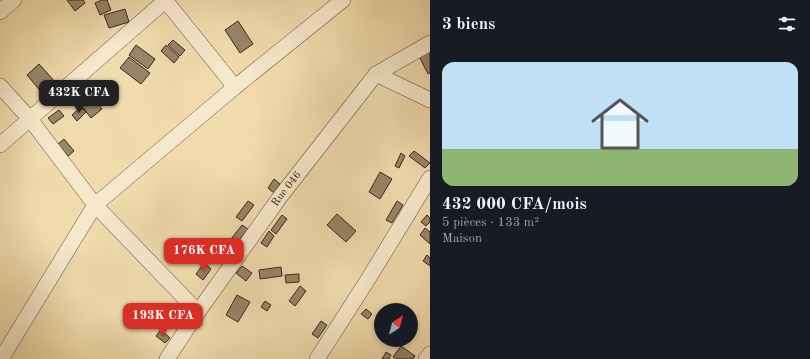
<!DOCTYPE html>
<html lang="fr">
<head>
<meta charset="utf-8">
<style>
  body { margin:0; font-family:"Old Standard TT",serif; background:#242831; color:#f1f3f6; height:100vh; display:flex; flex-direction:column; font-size:15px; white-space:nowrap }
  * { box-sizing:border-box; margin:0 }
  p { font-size:13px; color:#9ea1a6 }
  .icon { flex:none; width:22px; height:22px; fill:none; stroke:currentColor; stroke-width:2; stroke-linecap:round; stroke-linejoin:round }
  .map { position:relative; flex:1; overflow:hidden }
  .sheet { display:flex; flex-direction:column; background:#171b24; width:380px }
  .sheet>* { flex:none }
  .needle { width:26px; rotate:36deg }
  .tools { position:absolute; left:374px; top:303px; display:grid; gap:8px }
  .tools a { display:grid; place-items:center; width:44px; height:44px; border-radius:50%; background:#171b24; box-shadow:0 2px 6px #0003; font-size:20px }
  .price { position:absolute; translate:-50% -34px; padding:0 9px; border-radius:8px; background:#d93025; color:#fff; font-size:13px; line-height:26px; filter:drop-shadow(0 1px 2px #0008) }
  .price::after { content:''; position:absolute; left:50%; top:24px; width:12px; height:9px; margin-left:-6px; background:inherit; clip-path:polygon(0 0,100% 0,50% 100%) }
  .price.selected { background:#222; color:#fff }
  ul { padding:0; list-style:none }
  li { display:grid; align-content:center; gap:8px; height:212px; padding:0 12px }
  li span { display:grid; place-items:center; height:124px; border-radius:12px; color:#555 }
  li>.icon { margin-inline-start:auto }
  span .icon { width:72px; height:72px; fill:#fffc; stroke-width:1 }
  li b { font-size:17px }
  h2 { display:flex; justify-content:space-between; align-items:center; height:48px; padding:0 12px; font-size:17px }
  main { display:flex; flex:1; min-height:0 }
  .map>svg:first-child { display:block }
  .building { fill:#988567; stroke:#38281b }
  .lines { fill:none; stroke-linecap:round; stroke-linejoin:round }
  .minor-casing { stroke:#665540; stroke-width:16 }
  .minor { stroke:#f6e8ca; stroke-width:15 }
  .labels { text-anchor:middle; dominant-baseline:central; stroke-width:3.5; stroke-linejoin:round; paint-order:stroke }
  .street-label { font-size:11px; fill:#38281b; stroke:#f6e8ca }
</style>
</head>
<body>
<main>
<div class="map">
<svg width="430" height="359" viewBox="0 0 430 359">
  <rect width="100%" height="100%" fill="#f1dbad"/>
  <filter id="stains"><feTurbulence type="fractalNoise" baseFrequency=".005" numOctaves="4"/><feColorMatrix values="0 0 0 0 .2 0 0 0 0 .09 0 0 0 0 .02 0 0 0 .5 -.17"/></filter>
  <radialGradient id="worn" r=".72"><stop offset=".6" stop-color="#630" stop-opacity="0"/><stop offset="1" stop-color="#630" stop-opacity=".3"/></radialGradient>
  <g class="building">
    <path d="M67 0H83L85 3 75 11Z"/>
    <path d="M102 0H107L111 10 100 15 95 3Z"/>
    <path d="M125 9 129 22 109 28 104 15Z"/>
    <path d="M238 21 253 44 240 53 225 30Z"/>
    <path d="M173 40 185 50 180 56 168 45Z"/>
    <path d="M136 45 155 59 148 69 129 55Z"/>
    <path d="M166 45 179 57 174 63 161 51Z"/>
    <path d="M430 51V73L428 74 419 56Z"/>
    <path d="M129 57 150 73 141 84 120 68Z"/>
    <path d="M39 64 56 83 43 94 27 75Z"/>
    <path d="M89 92 102 109 91 118 78 101Z"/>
    <path d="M81 107 86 112 77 121 72 115Z"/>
    <path d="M59 110 64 116 53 124 48 118Z"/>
    <path d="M64 139 74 151 68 156 58 144Z"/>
    <path d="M414 151 430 163 425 168 409 156Z"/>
    <path d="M401 153 405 156 399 168 395 166Z"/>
    <path d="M380 172 392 179 380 199 369 192Z"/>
    <path d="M274 179 280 184 274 193 268 188Z"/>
    <path d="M248 201 254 205 242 221 236 217Z"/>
    <path d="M397 201 403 205 392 223 386 220Z"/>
    <path d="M337 214 356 231 346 242 327 225Z"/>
    <path d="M282 215 287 219 276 234 271 230Z"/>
    <path d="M427 215 430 218V222L426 226 421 222Z"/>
    <path d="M242 225 248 229 236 244 231 239Z"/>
    <path d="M425 228 430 232V244L420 235Z"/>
    <path d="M269 231 274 236 267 247 261 243Z"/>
    <path d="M427 255 430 258V266L423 261Z"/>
    <path d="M204 263 211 269 203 280 196 274Z"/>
    <path d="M242 266 252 273 246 281 236 273Z"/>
    <path d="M281 267 282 276 260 279 259 270Z"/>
    <path d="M299 274V282L286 283 285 275Z"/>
    <path d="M300 286 306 291 295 306 289 301Z"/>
    <path d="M237 295 250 302 238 322 226 315Z"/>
    <path d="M265 301 271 305 267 311 261 307Z"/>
    <path d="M366 309 372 314 368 319 361 314Z"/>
    <path d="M321 321 327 325 318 338 312 334Z"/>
    <path d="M161 330 170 338 165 343 156 336Z"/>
    <path d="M401 346 415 356 413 359H396L393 357Z"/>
    <path d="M386 352 391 355 389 359H382Z"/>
  </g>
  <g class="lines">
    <g class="minor-casing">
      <g id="minor">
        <path d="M165 0 235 87"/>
        <path d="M0 12 14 0"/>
        <path d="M376 74 430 100"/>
        <path d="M0 86 30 119 95 205 198 312"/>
        <path d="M0 145 166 0"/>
        <path d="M1 359 95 205 235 87 343 0"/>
        <path id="s1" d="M167 359 198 312 280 197 376 74 430 43"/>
        <path d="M317 359 367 281 430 178"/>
        <path d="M426 359 430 354"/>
      </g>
    </g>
    <use href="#minor" class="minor"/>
  </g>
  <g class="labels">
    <g class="street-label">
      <text stroke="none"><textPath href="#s1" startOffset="208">Rue 046</textPath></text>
    </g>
  </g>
  <rect width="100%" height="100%" filter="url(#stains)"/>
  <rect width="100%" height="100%" fill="url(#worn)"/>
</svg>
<div class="tools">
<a><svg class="needle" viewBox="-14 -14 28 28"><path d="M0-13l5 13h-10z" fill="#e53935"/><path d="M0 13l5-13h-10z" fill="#9ea1a6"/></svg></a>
</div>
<b class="price selected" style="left:79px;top:114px">432K CFA</b>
<b class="price" style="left:204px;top:272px">176K CFA</b>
<b class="price" style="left:163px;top:337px">193K CFA</b>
</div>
<section class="sheet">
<h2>3 biens<svg class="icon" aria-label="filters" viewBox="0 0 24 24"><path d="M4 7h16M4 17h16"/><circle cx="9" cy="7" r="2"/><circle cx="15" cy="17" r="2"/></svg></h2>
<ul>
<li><span style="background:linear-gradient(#bfe0f5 70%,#8fb573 0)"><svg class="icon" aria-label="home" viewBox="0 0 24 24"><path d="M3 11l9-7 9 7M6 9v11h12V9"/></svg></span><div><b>432 000 CFA/mois</b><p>5 pièces · 133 m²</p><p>Maison</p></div></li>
</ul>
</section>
</main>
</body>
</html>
